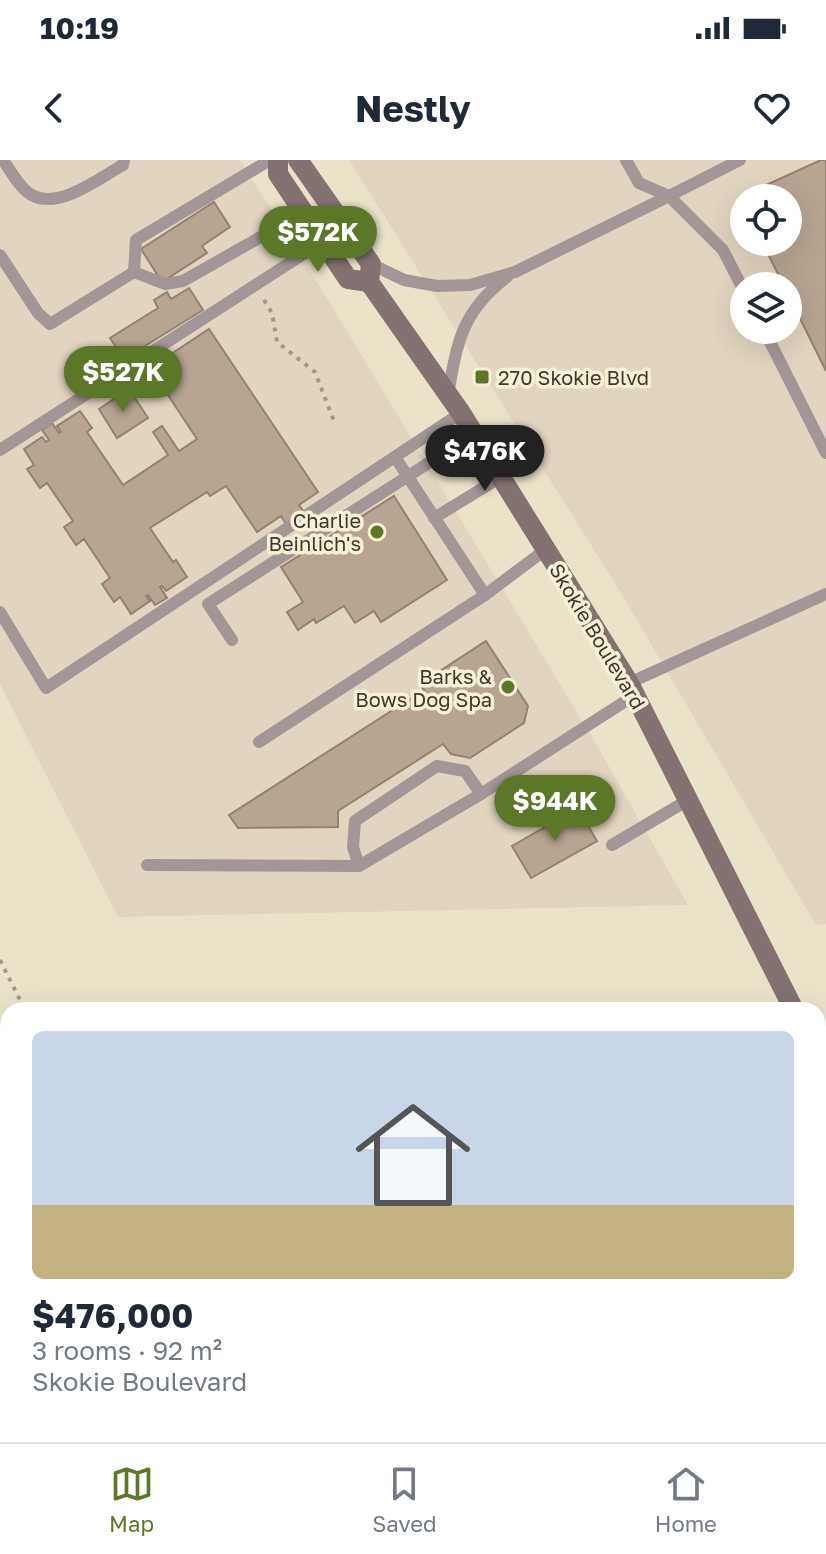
<!DOCTYPE html>
<html lang="en">
<head>
<meta charset="utf-8">
<style>
  body { margin:0; font-family:"Golos Text",sans-serif; background:#f6f6f7; color:#1f2937; height:100vh; display:flex; flex-direction:column; font-size:30px; white-space:nowrap }
  * { box-sizing:border-box; margin:0 }
  p { font-size:26px; color:#747a83 }
  .icon { flex:none; width:44px; height:44px; fill:none; stroke:currentColor; stroke-width:2; stroke-linecap:round; stroke-linejoin:round }
  .map { position:relative; flex:1; overflow:hidden }
  .panel { position:absolute; left:0px; top:842px; width:826px; height:440px; display:flex; flex-direction:column; background:#fff; border-radius:24px 24px 0 0; box-shadow:0 8px 32px #0002 }
  .panel>* { flex:none }
  .buttons { position:absolute; left:730px; top:24px; display:grid; gap:16px }
  .buttons a { display:grid; place-items:center; width:72px; height:72px; border-radius:50%; background:#fff; box-shadow:0 8px 32px #0002; font-size:40px }
  .price { position:absolute; translate:-50% -68px; padding:0 18px; border-radius:28px; background:#5d7729; color:#fff; font-size:26px; line-height:52px; filter:drop-shadow(0 2px 4px #0008) }
  .price::after { content:''; position:absolute; left:50%; top:48px; width:24px; height:18px; margin-left:-12px; background:inherit; clip-path:polygon(0 0,100% 0,50% 100%) }
  .price.on { background:#222; color:#fff }
  ul { padding:0; list-style:none }
  li { display:grid; align-content:center; gap:16px; height:424px; padding:0 32px }
  li+li { border-top:2px solid #e0e1e3 }
  li span { display:grid; place-items:center; height:248px; border-radius:12px; color:#555 }
  li>.icon { margin-inline-start:auto }
  span .icon { width:144px; height:144px; fill:#fffc; stroke-width:1 }
  li b { font-size:34px }
  .status { display:flex; justify-content:space-between; align-items:center; height:56px; padding:0 40px; background:#fff; direction:ltr }
  .status svg { height:22px; fill:currentColor }
  header { display:flex; justify-content:space-between; align-items:center; height:104px; padding:0 32px; background:#fff; font-size:36px; font-weight:700 }
  .tab-bar { display:flex; justify-content:space-around; align-items:center; height:112px; border-top:2px solid #e0e1e3; background:#fff; font-size:22px; color:#747a83 }
  .tab-bar a { display:grid; justify-items:center; gap:4px }
  .tab-bar .on { color:#5d7729 }
  .map>svg:first-child { display:block }
  .commercial { fill:#e1d4c0; fill-rule:evenodd }
  .building { fill:#b7a492; stroke:#938271; stroke-width:2 }
  .lines { fill:none; stroke-linecap:round; stroke-linejoin:round }
  .path { stroke:#9f9a88; stroke-width:4; stroke-dasharray:4 6; stroke-linecap:butt }
  .lane { stroke:#a39696; stroke-width:12 }
  .secondary { stroke:#847272; stroke-width:20 }
  .highway { stroke:#5a4243; stroke-width:24 }
  .rail-casing { stroke:#5c584c; stroke-width:9 }
  .rail { stroke:#f7f0d7; stroke-width:6; stroke-dasharray:18; stroke-linecap:butt }
  .poi-dot { fill:#5d7729; stroke:#f7f0d7; stroke-width:3 }
  .labels { text-anchor:middle; dominant-baseline:central; stroke-width:7; stroke-linejoin:round; paint-order:stroke }
  .poi-label { font-size:20px; fill:#3c3930; stroke:#f7f0d7; text-anchor:end }
  .street-label { font-size:20px; fill:#3c3930; stroke:#f7f0d7 }
</style>
</head>
<body>
<div class="status"><b>10:19</b><svg viewBox="0 0 49 12"><path d="M0 12V9h3v3zM5 12V6h3v6zM10 12V3h3v9zM15 12V0h3v12zM26 1h20v11H26zM47 4h2v5h-2z"/></svg></div>
<header><svg class="icon" aria-label="back" viewBox="0 0 24 24"><path d="M15 5l-7 7 7 7"/></svg>Nestly<svg class="icon" aria-label="heart" viewBox="0 0 24 24"><path d="M12 20l-8-8c-3-5 5-10 8-4 3-6 11-1 8 4z"/></svg></header>
<div class="map">
<svg width="826" height="1282" viewBox="0 0 826 1282">
  <rect width="100%" height="100%" fill="#eae3ca"/>
  <g class="commercial">
    <path d="M0 0H240L327 138 596 584 688 745 118 757 0 524Z"/>
    <path d="M349 0H826V764L816 765 618 428ZM744 38H788V82H744ZM744 126H788V170H744Z"/>
    <path d="M818 1187 826 1189V1282H346L342 1274H818Z"/>
  </g>
  <g class="building">
    <path d="M821 0H826V211L788 134V126H784L762 82H788V38H744V45L740 37Z"/>
    <path d="M214 42 230 67 202 86 207 93 162 122 141 89Z"/>
    <path d="M189 128 203 150 124 199 110 178 158 148 154 140 167 132 171 139Z"/>
    <path d="M209 169 318 332 299 345 304 352 286 364 281 356 257 372 226 326 210 336 207 332 150 368 173 402 176 400 187 417 166 431 162 426 160 427 167 438 155 445 148 435 146 436 150 441 131 454 120 437 114 442 102 424 110 418 84 379 76 385 64 367 73 361 47 323 40 328 27 309 34 305 24 289 42 277 46 282 49 280 42 270 52 263 59 273 61 272 57 266 80 251 92 268 87 272 123 325 168 295 153 272 162 266 179 291 197 279 150 208Z"/>
    <path d="M129 229 148 258 117 278 99 249Z"/>
    <path d="M394 336 447 420 381 462 374 451 355 463 344 446 316 463 314 459 298 470 287 452 303 442 281 407Z"/>
    <path d="M486 481 528 546 524 563 470 598 451 594 443 584 338 651V667L238 668 229 655 424 530 420 524Z"/>
    <path d="M578 648 597 681 531 718 512 686Z"/>
  </g>
  <g class="lines">
    <g class="path">
      <path d="M264 140 272 153 277 182 315 212 334 261"/>
      <path d="M0 800 25 850"/>
      <path d="M221 1274 225 1282"/>
    </g>
    <g class="lane">
      <path d="M3 0C10 10 17 23 26 31 53 55 97 19 123 5L124 0"/>
      <path d="M626 0 639 23 669 36"/>
      <path d="M740 0 669 36 723 90 744 131"/>
      <path d="M0 95 38 153 50 164 134 112 165 124 183 121 303 53"/>
      <path d="M371 104 404 120 437 126 470 125 515 112 669 36"/>
      <path d="M134 112 136 80 270 0"/>
      <path d="M764 170 826 293"/>
      <path d="M448 235C457 182 462 151 507 117"/>
      <path d="M0 290 322 82"/>
      <path d="M395 297 485 435"/>
      <path d="M434 358 501 317"/>
      <path d="M0 452 46 528 461 253"/>
      <path d="M232 480 208 444 474 274"/>
      <path d="M629 523 826 434"/>
      <path d="M259 582 485 435 545 390"/>
      <path d="M612 685 688 640"/>
      <path d="M147 705 359 706 353 687 355 661 437 606 465 611 481 634 635 535"/>
      <path d="M359 706 481 634"/>
      <path d="M0 1232 8 1256"/>
      <path d="M13 1274 15 1282"/>
    </g>
    <g class="secondary">
      <path d="M278 0V14L348 119 369 122"/>
      <path d="M298 0 371 104 369 122 461 253 629 523 794 850"/>
      <path d="M818 898 826 914"/>
    </g>
    <g class="highway">
      <path d="M0 908H8"/>
      <path d="M818 920H826"/>
      <path d="M0 1002H8"/>
      <path d="M818 1025 826 1027"/>
    </g>
    <g class="rail-casing">
      <g id="rail">
        <path d="M0 1129 8 1154"/>
        <path d="M0 1178 8 1204"/>
        <path d="M29 1274 31 1282"/>
        <path d="M44 1274 47 1282"/>
      </g>
    </g>
    <use href="#rail" class="rail"/>
  </g>
  <g class="poi-dot">
    <rect x="474" y="209" width="16" height="16" rx="4"/>
    <circle cx="377" cy="372" r="8"/>
    <circle cx="508" cy="527" r="8"/>
  </g>
  <g class="labels">
    <g class="poi-label">
      <text x="498" y="217" text-anchor="start">270 Skokie Blvd</text>
      <text x="361" y="360">Charlie<tspan x="361" dy="23">Beinlich's</tspan></text>
      <text x="492" y="516">Barks &amp;<tspan x="492" dy="23">Bows Dog Spa</tspan></text>
    </g>
    <g class="street-label">
      <text transform="translate(598 476) rotate(59)">Skokie Boulevard</text>
    </g>
  </g>
</svg>
<div class="buttons">
<a><svg class="icon" aria-label="locate" viewBox="0 0 24 24"><circle cx="12" cy="12" r="6"/><path d="M12 2v4M12 18v4M2 12h4M18 12h4"/></svg></a>
<a><svg class="icon" aria-label="layers" viewBox="0 0 24 24"><path d="M12 4l9 5-9 5-9-5zM3 14l9 5 9-5"/></svg></a>
</div>
<b class="price" style="left:318px;top:114px">$572K</b>
<b class="price" style="left:123px;top:254px">$527K</b>
<b class="price on" style="left:485px;top:333px">$476K</b>
<b class="price" style="left:555px;top:683px">$944K</b>
<section class="panel">
<ul>
<li><span style="background:linear-gradient(#c9d6e8 70%,#c2b280 0)"><svg class="icon" aria-label="home" viewBox="0 0 24 24"><path d="M3 11l9-7 9 7M6 9v11h12V9"/></svg></span><div><b>$476,000</b><p>3 rooms · 92 m²</p><p>Skokie Boulevard</p></div></li>
</ul>
</section>
</div>
<nav class="tab-bar">
<a class="on"><svg class="icon" aria-label="map" viewBox="0 0 24 24"><path d="M3 6l6-2 6 2 6-2v14l-6 2-6-2-6 2zM9 4v14M15 6v14"/></svg>Map</a>
<a><svg class="icon" aria-label="saved" viewBox="0 0 24 24"><path d="M7 4h10v16l-5-4-5 4z"/></svg>Saved</a>
<a><svg class="icon" aria-label="home" viewBox="0 0 24 24"><path d="M3 11l9-7 9 7M6 9v11h12V9"/></svg>Home</a>
</nav>
</body>
</html>
